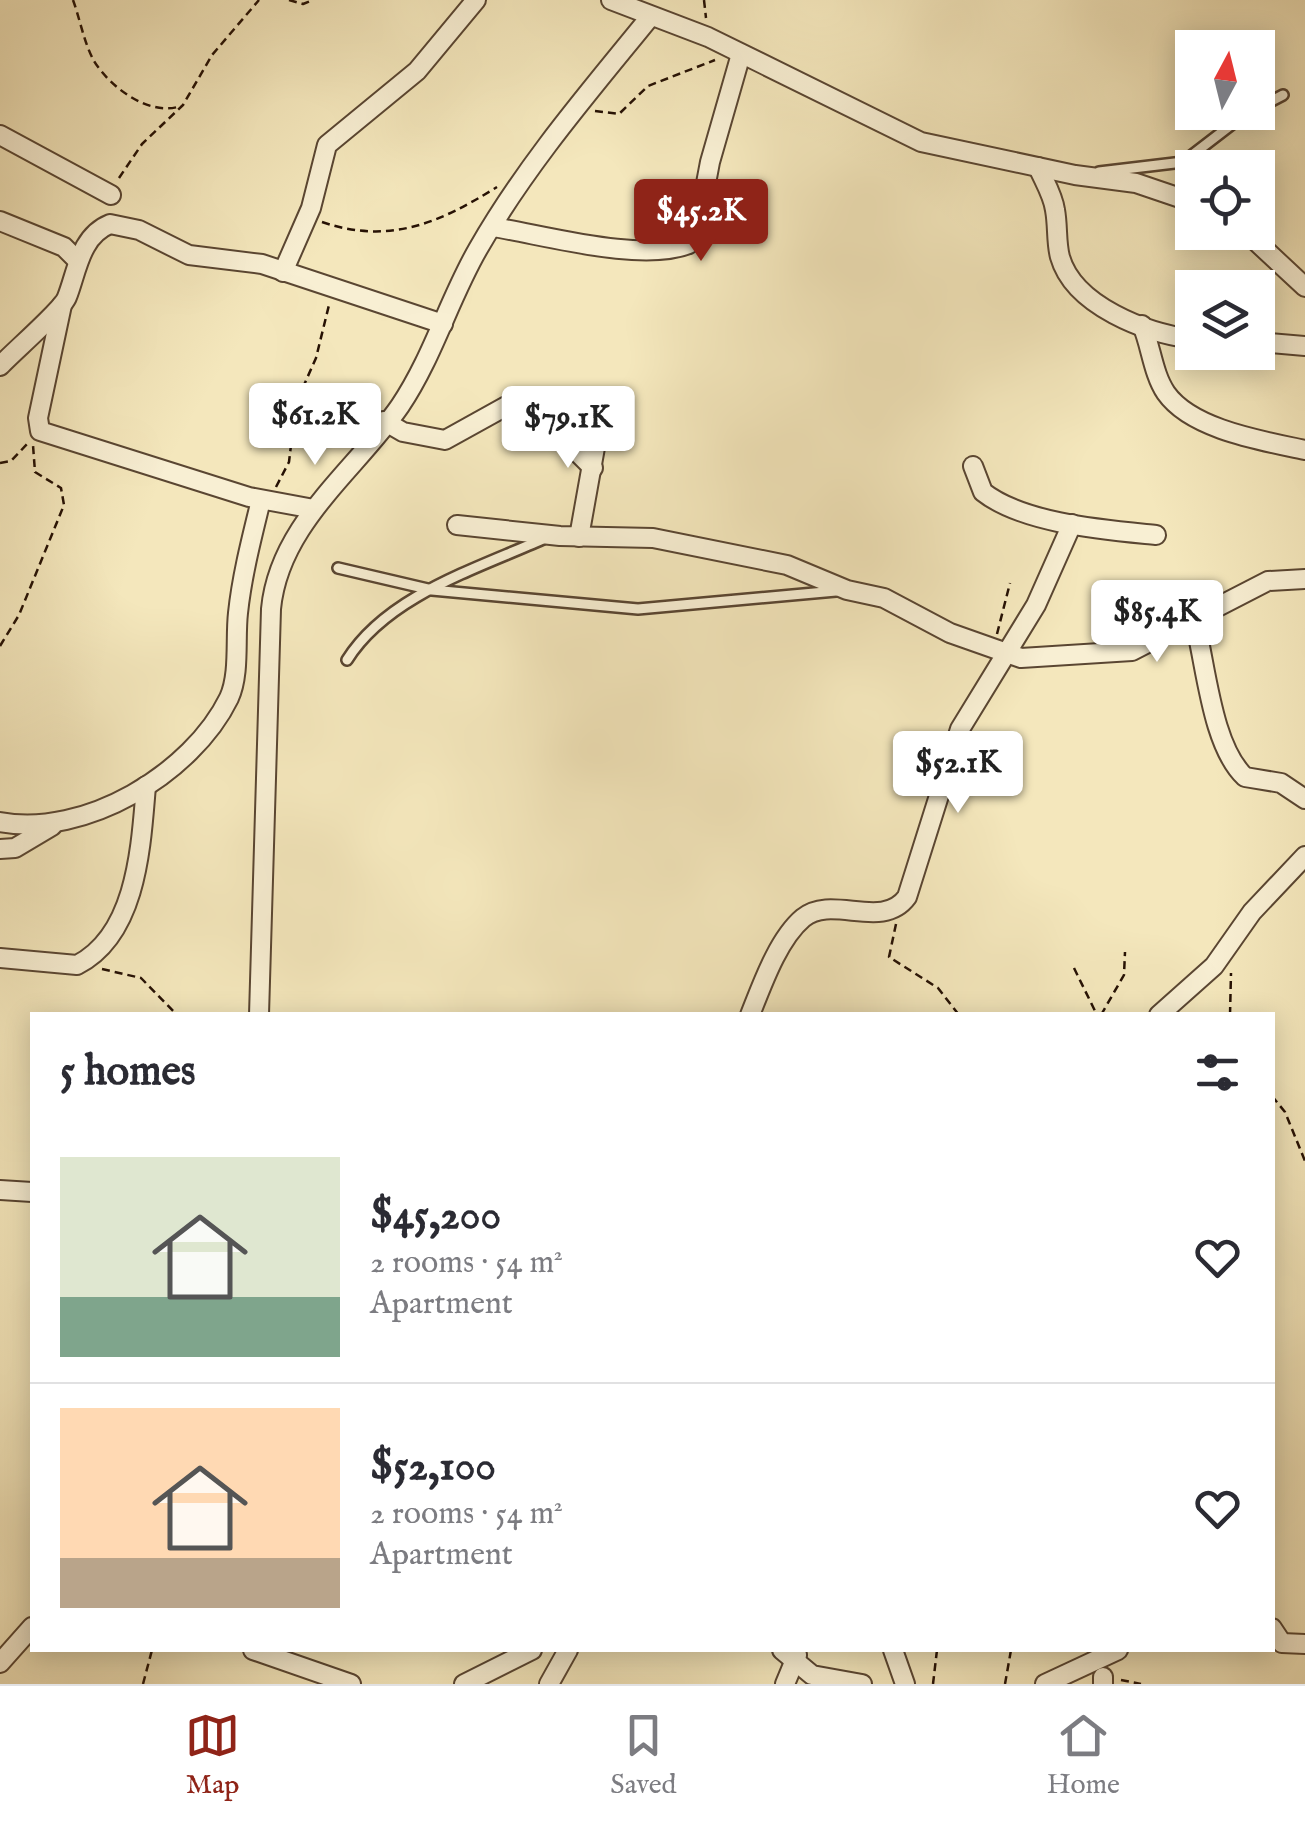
<!DOCTYPE html>
<html lang="en">
<head>
<meta charset="utf-8">
<style>
  body { margin:0; font-family:"IM FELL English",serif; background:#f2f2f3; color:#2b2b33; height:100vh; display:flex; flex-direction:column; font-size:38px; white-space:nowrap }
  * { box-sizing:border-box; margin:0 }
  p { font-size:32px; color:#7c7c81 }
  .icon { flex:none; width:55px; height:55px; fill:none; stroke:currentColor; stroke-width:2; stroke-linecap:round; stroke-linejoin:round }
  .map { position:relative; flex:1; overflow:hidden }
  .panel { position:absolute; left:30px; top:1012px; width:1245px; height:640px; display:flex; flex-direction:column; background:#fff; border-radius:0px; box-shadow:0 5px 25px #0003 }
  .panel>* { flex:none }
  .needle { width:65px; rotate:7deg }
  .buttons { position:absolute; left:1175px; top:30px; display:grid; gap:20px }
  .buttons a { display:grid; place-items:center; width:100px; height:100px; border-radius:0px; background:#fff; box-shadow:0 5px 25px #0003; font-size:50px }
  .price { position:absolute; translate:-50% -85px; padding:0 22px; border-radius:10px; background:#fff; color:#222; font-size:32px; line-height:65px; filter:drop-shadow(0 2px 5px #0008) }
  .price::after { content:''; position:absolute; left:50%; top:60px; width:30px; height:22px; margin-left:-15px; background:inherit; clip-path:polygon(0 0,100% 0,50% 100%) }
  .price.on { background:#8f2418; color:#fff }
  ul { padding:0; list-style:none }
  li { display:flex; align-items:center; gap:30px; height:250px; padding:0 30px }
  li+li { border-top:2px solid #e1e1e2 }
  li span { display:grid; place-items:center; flex:none; width:280px; height:200px; border-radius:0px; color:#555 }
  li>.icon { margin-inline-start:auto }
  span .icon { width:120px; height:120px; fill:#fffc; stroke-width:1 }
  li b { font-size:42px }
  h2 { display:flex; justify-content:space-between; align-items:center; height:120px; padding:0 30px; font-size:42px }
  .tab-bar { display:flex; justify-content:space-around; align-items:center; height:140px; border-top:2px solid #e1e1e2; background:#fff; font-size:28px; color:#7c7c81 }
  .tab-bar a { display:grid; justify-items:center; gap:5px }
  .tab-bar .on { color:#8f2418 }
  .map>svg:first-child { display:block }
  .lines { fill:none; stroke-linecap:round; stroke-linejoin:round }
  .service-casing { stroke:#5a4632; stroke-width:14 }
  .minor-casing { stroke:#5a4632; stroke-width:22 }
  .path { stroke:#261104; stroke-width:2.5; stroke-dasharray:8 5; stroke-linecap:butt }
  .service { stroke:#f8efd3; stroke-width:9 }
  .minor { stroke:#f8efd3; stroke-width:18 }
</style>
</head>
<body>
<div class="map">
<svg width="1305" height="1684" viewBox="0 0 1305 1684">
  <rect width="100%" height="100%" fill="#f4e7bc"/>
  <filter id="stains"><feTurbulence type="fractalNoise" baseFrequency=".002" numOctaves="4"/><feColorMatrix values="0 0 0 0 .2 0 0 0 0 .09 0 0 0 0 .02 0 0 0 .5 -.17"/></filter>
  <radialGradient id="worn" r=".72"><stop offset=".6" stop-color="#630" stop-opacity="0"/><stop offset="1" stop-color="#630" stop-opacity=".3"/></radialGradient>
  <g class="lines">
    <g class="service-casing">
      <g id="service">
        <path d="M1258 108 1283 95"/>
        <path d="M1099 172 1183 162 1248 112"/>
        <path d="M338 568 432 590 638 609 836 591"/>
        <path d="M347 660C387 596 476 569 543 539"/>
      </g>
    </g>
    <g class="minor-casing">
      <g id="minor">
        <path d="M611 0 708 37 921 142 1075 175 1136 183 1192 202"/>
        <path d="M0 135 111 195"/>
        <path d="M1038 167C1044 181 1053 195 1055 210 1058 226 1056 242 1060 257 1074 306 1146 333 1192 339"/>
        <path d="M0 221 64 247 78 261"/>
        <path d="M493 227C544 235 642 263 689 244L697 231 710 162 741 54"/>
        <path d="M1246 232 1305 287"/>
        <path d="M283 272 311 208 327 145 417 71 476 0"/>
        <path d="M62 305 38 418 40 431 249 497 314 509"/>
        <path d="M1142 325C1151 346 1153 374 1166 393 1192 430 1264 441 1305 450"/>
        <path d="M1258 342 1305 346"/>
        <path d="M0 366C13 352 63 309 67 297 77 272 80 236 110 224L139 230 189 255 262 264 443 324"/>
        <path d="M384 421 403 432 445 440 508 405 528 403 593 468"/>
        <path d="M973 466 983 492C1024 524 1106 530 1156 535"/>
        <path d="M457 525 560 536 653 538 787 565 847 590 884 598 950 633 1021 658 1132 651 1268 581 1305 579"/>
        <path d="M579 537 601 414"/>
        <path d="M1194 619C1206 663 1211 745 1245 777L1281 783 1305 799"/>
        <path d="M0 822C84 838 192 774 229 698 240 674 235 639 238 613 242 575 252 537 261 500"/>
        <path d="M0 849 15 848 52 826"/>
        <path d="M0 958 77 965C138 934 141 843 146 786"/>
        <path d="M259 1015 271 609C279 524 356 470 400 406 433 357 449 299 478 249 526 165 589 92 650 17"/>
        <path d="M750 1015C762 985 778 939 803 918 832 894 882 931 907 897L960 729 1036 605 1072 524"/>
        <path d="M1159 1015 1214 966 1252 912 1305 856"/>
        <path d="M0 1190 32 1192"/>
        <path d="M1272 1628 1282 1643 1305 1644"/>
        <path d="M253 1650 351 1684"/>
        <path d="M782 1650 812 1675 862 1684"/>
        <path d="M893 1650 905 1684"/>
        <path d="M0 1663 32 1627"/>
        <path d="M464 1684 532 1650"/>
        <path d="M549 1684 568 1650"/>
        <path d="M785 1684 797 1655"/>
        <path d="M1045 1684 1118 1650"/>
        <path d="M1103 1684V1677"/>
      </g>
    </g>
    <g class="path">
      <path d="M73 0C80 19 84 43 94 61 110 87 149 117 181 106"/>
      <path d="M289 0 303 4 313 0"/>
      <path d="M704 0 706 18"/>
      <path d="M595 111 619 114 648 86 715 60"/>
      <path d="M119 178 142 144 183 105 212 55 259 0"/>
      <path d="M322 222C390 245 439 223 497 187"/>
      <path d="M0 463 11 461 29 442"/>
      <path d="M276 487 289 462 296 403 316 358 329 305"/>
      <path d="M997 634 1010 583"/>
      <path d="M0 646 19 615 64 505 61 488 35 472 33 445"/>
      <path d="M896 924 889 957 938 988 959 1015"/>
      <path d="M1074 968 1097 1015"/>
      <path d="M102 969 141 978 177 1015"/>
      <path d="M1101 1015 1124 975 1125 952"/>
      <path d="M1230 1015 1231 973"/>
      <path d="M1272 1096 1285 1112 1305 1161"/>
      <path d="M1121 1680 1141 1684"/>
      <path d="M143 1684 152 1650"/>
      <path d="M933 1684 937 1650"/>
      <path d="M1005 1684 1011 1650"/>
    </g>
    <use href="#service" class="service"/>
    <use href="#minor" class="minor"/>
  </g>
  <rect width="100%" height="100%" filter="url(#stains)"/>
  <rect width="100%" height="100%" fill="url(#worn)"/>
</svg>
<div class="buttons">
<a><svg class="needle" viewBox="-14 -14 28 28"><path d="M0-13l5 13h-10z" fill="#e53935"/><path d="M0 13l5-13h-10z" fill="#7c7c81"/></svg></a>
<a><svg class="icon" aria-label="locate" viewBox="0 0 24 24"><circle cx="12" cy="12" r="6"/><path d="M12 2v4M12 18v4M2 12h4M18 12h4"/></svg></a>
<a><svg class="icon" aria-label="layers" viewBox="0 0 24 24"><path d="M12 4l9 5-9 5-9-5zM3 14l9 5 9-5"/></svg></a>
</div>
<b class="price on" style="left:701px;top:264px">$45.2K</b>
<b class="price" style="left:315px;top:468px">$61.2K</b>
<b class="price" style="left:568px;top:471px">$79.1K</b>
<b class="price" style="left:1157px;top:665px">$85.4K</b>
<b class="price" style="left:958px;top:816px">$52.1K</b>
<section class="panel">
<h2>5 homes<svg class="icon" aria-label="filters" viewBox="0 0 24 24"><path d="M4 7h16M4 17h16"/><circle cx="9" cy="7" r="2"/><circle cx="15" cy="17" r="2"/></svg></h2>
<ul>
<li><span style="background:linear-gradient(#dfe7d0 70%,#7fa58c 0)"><svg class="icon" aria-label="home" viewBox="0 0 24 24"><path d="M3 11l9-7 9 7M6 9v11h12V9"/></svg></span><div><b>$45,200</b><p>2 rooms · 54 m²</p><p>Apartment</p></div><svg class="icon" aria-label="heart" viewBox="0 0 24 24"><path d="M12 20l-8-8c-3-5 5-10 8-4 3-6 11-1 8 4z"/></svg></li>
<li><span style="background:linear-gradient(#ffd9b3 75%,#b9a48a 0)"><svg class="icon" aria-label="home" viewBox="0 0 24 24"><path d="M3 11l9-7 9 7M6 9v11h12V9"/></svg></span><div><b>$52,100</b><p>2 rooms · 54 m²</p><p>Apartment</p></div><svg class="icon" aria-label="heart" viewBox="0 0 24 24"><path d="M12 20l-8-8c-3-5 5-10 8-4 3-6 11-1 8 4z"/></svg></li>
</ul>
</section>
</div>
<nav class="tab-bar">
<a class="on"><svg class="icon" aria-label="map" viewBox="0 0 24 24"><path d="M3 6l6-2 6 2 6-2v14l-6 2-6-2-6 2zM9 4v14M15 6v14"/></svg>Map</a>
<a><svg class="icon" aria-label="saved" viewBox="0 0 24 24"><path d="M7 4h10v16l-5-4-5 4z"/></svg>Saved</a>
<a><svg class="icon" aria-label="home" viewBox="0 0 24 24"><path d="M3 11l9-7 9 7M6 9v11h12V9"/></svg>Home</a>
</nav>
</body>
</html>
